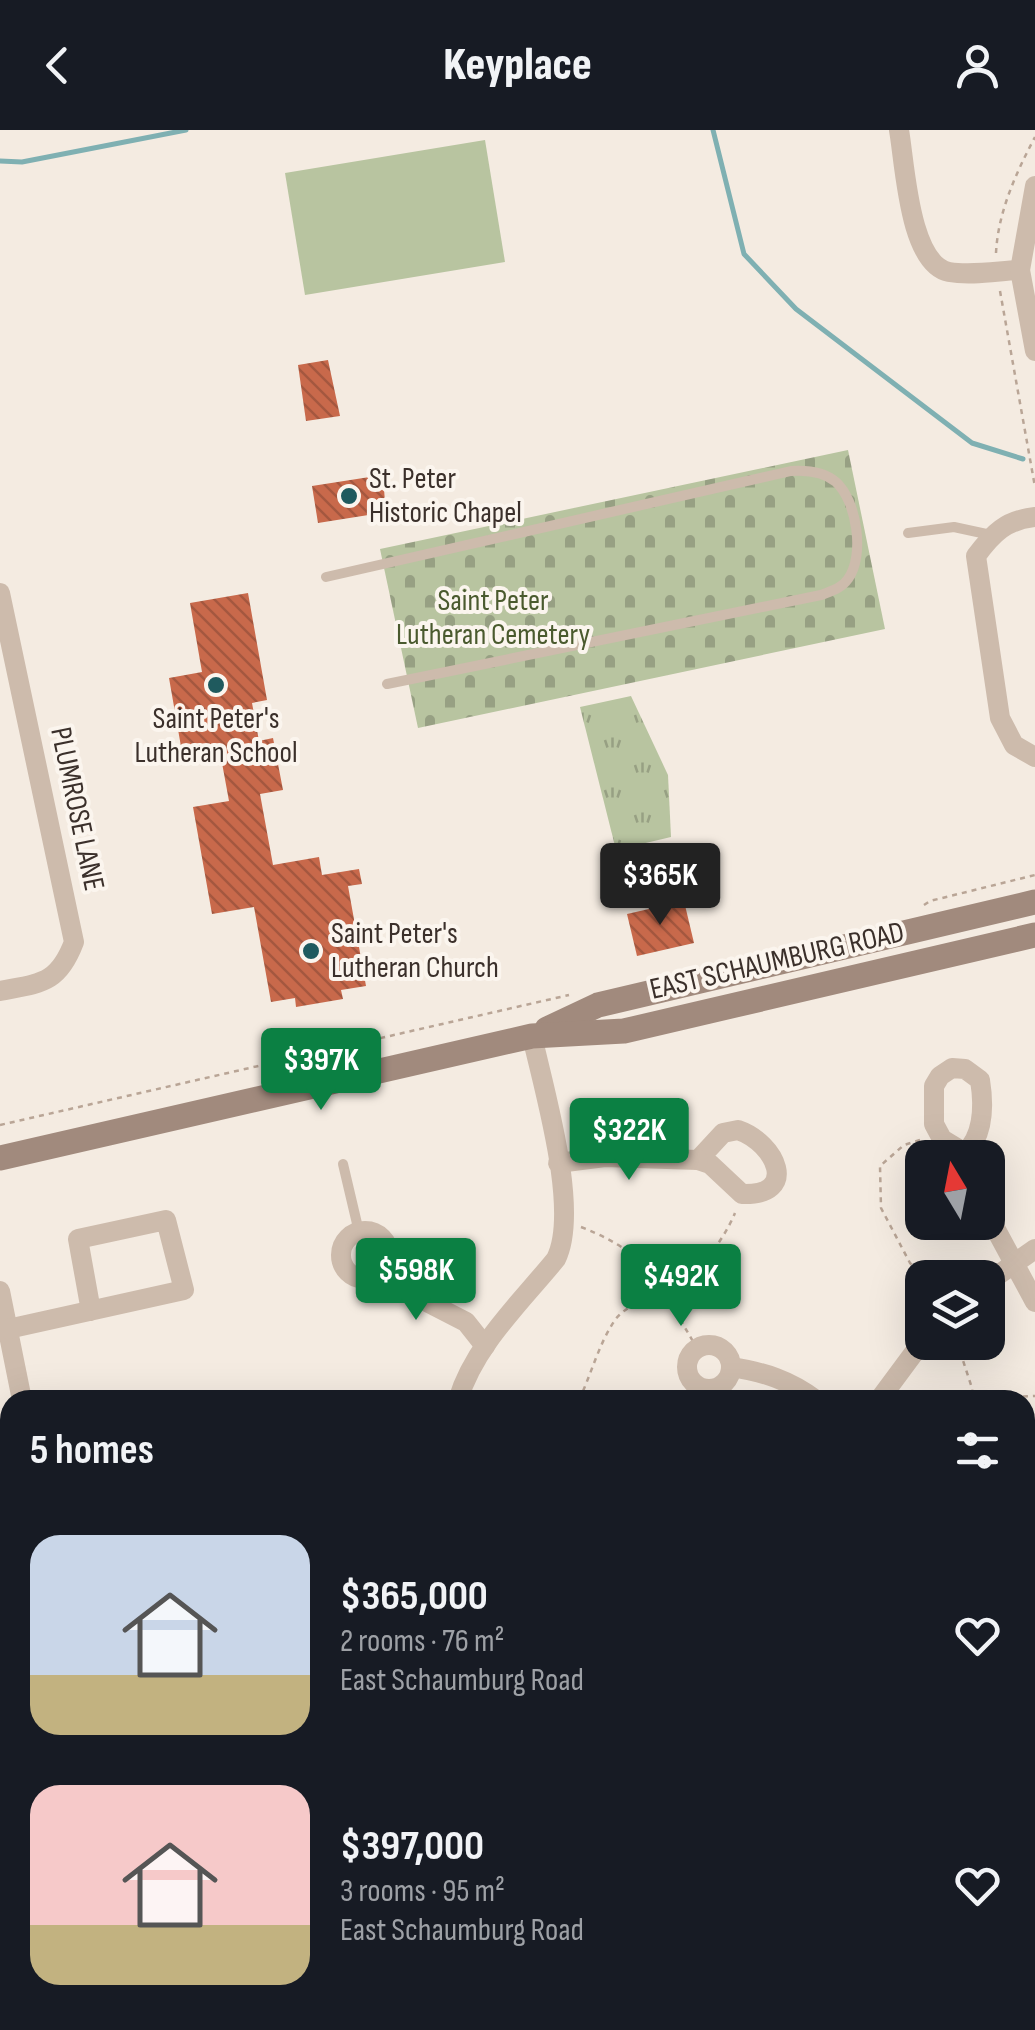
<!DOCTYPE html>
<html lang="en">
<head>
<meta charset="utf-8">
<style>
  body { margin:0; font-family:"Sofia Sans Condensed",sans-serif; background:#20242c; color:#f1f3f6; height:100vh; display:flex; flex-direction:column; font-size:38px; white-space:nowrap }
  * { box-sizing:border-box; margin:0 }
  p { font-size:32px; color:#9ea1a6 }
  .icon { flex:none; width:55px; height:55px; fill:none; stroke:currentColor; stroke-width:2; stroke-linecap:round; stroke-linejoin:round }
  .map { position:relative; flex:1; overflow:hidden }
  .drawer { position:absolute; left:0px; top:1260px; width:1035px; height:640px; display:flex; flex-direction:column; background:#171b24; border-radius:30px 30px 0 0; box-shadow:0 10px 40px #0002 }
  .drawer>* { flex:none }
  .needle { width:65px; rotate:350deg }
  .controls { position:absolute; left:905px; top:1010px; display:grid; gap:20px }
  .controls a { display:grid; place-items:center; width:100px; height:100px; border-radius:20px; background:#171b24; box-shadow:0 10px 40px #0002; font-size:50px }
  .price { position:absolute; translate:-50% -85px; padding:0 22px; border-radius:10px; background:#0b8043; color:#fff; font-size:32px; line-height:65px; filter:drop-shadow(0 2px 5px #0008) }
  .price::after { content:''; position:absolute; left:50%; top:60px; width:30px; height:22px; margin-left:-15px; background:inherit; clip-path:polygon(0 0,100% 0,50% 100%) }
  .price.active { background:#222; color:#fff }
  ul { padding:0; list-style:none }
  li { display:flex; align-items:center; gap:30px; height:250px; padding:0 30px }
  li span { display:grid; place-items:center; flex:none; width:280px; height:200px; border-radius:30px; color:#555 }
  li>.icon { margin-inline-start:auto }
  span .icon { width:120px; height:120px; fill:#fffc; stroke-width:1 }
  li b { font-size:42px }
  h2 { display:flex; justify-content:space-between; align-items:center; height:120px; padding:0 30px; font-size:42px }
  header { display:flex; justify-content:space-between; align-items:center; height:130px; padding:0 30px; background:#171b24; font-size:45px; font-weight:800 }
  .map>svg:first-child { display:block }
  .cemetery { fill:url(#cemetery-stones) }
  .park { fill:url(#park-tufts) }
  .pitch { fill:#b8c4a0 }
  .lines { fill:none; stroke-linecap:round; stroke-linejoin:round }
  .stream { stroke:#7fb0b2; stroke-width:5 }
  .building { fill:url(#building-back-hatch) }
  .path { stroke:#b9a596; stroke-width:2.5; stroke-dasharray:5 5; stroke-linecap:butt }
  .lane { stroke:#cdbbac; stroke-width:10 }
  .street { stroke:#cdbbac; stroke-width:20 }
  .secondary { stroke:#a18a7d; stroke-width:25 }
  .poi-dot { fill:#1f5a5e; stroke:#fbf5ee; stroke-width:4 }
  .labels { text-anchor:middle; dominant-baseline:central; stroke-width:8; stroke-linejoin:round; paint-order:stroke }
  .poi-label { font-size:30px; fill:#3b302b; stroke:#fbf5ee; text-anchor:start }
  .park-label { font-size:30px; fill:#4a5a2e; stroke:#fbf5ee }
  .street-label { font-size:30px; fill:#3b302b; stroke:#fbf5ee }
</style>
</head>
<body>
<header><svg class="icon" aria-label="back" viewBox="0 0 24 24"><path d="M15 5l-7 7 7 7"/></svg>Keyplace<svg class="icon" aria-label="person" viewBox="0 0 24 24"><circle cx="12" cy="8" r="4"/><path d="M4 21q1-7 8-7t8 7"/></svg></header>
<div class="map">
<svg width="1035" height="1900" viewBox="0 0 1035 1900">
  <defs>
    <pattern id="cemetery-stones" width="16" height="16" patternUnits="userSpaceOnUse" patternTransform="scale(2.5)"><rect width="16" height="16" fill="#b8c4a0"/><path d="M2 7V4a2 2 0 0 1 4 0v3zM10 15v-3a2 2 0 0 1 4 0v3z" fill="#97a083"/></pattern>
    <pattern id="park-tufts" width="24" height="20" patternUnits="userSpaceOnUse" patternTransform="scale(2.5)"><rect width="24" height="20" fill="#b8c4a0"/><path d="M3 7l-1-3M5 7V3M7 7l1-3M15 17l-1-3M17 17v-4M19 17l1-3" fill="none" stroke="#97a083"/></pattern>
    <pattern id="building-back-hatch" width="6" height="6" patternUnits="userSpaceOnUse" patternTransform="scale(2.5)"><rect width="6" height="6" fill="#c8694b"/><path d="M-1 5l2 2M0 0l6 6M5-1l2 2" fill="none" stroke="#a4573f"/></pattern>
  </defs>
  <rect width="100%" height="100%" fill="#f4ebe1"/>
  <path class="cemetery" d="M848 320 885 499 418 598 380 419Z"/>
  <path class="park" d="M631 566 668 645 671 707 616 720 580 577Z"/>
  <path class="pitch" d="M485 10 505 132 305 165 285 43Z"/>
  <g class="lines">
    <g class="stream">
      <path d="M713 0 744 124 796 179 972 313 1023 329"/>
      <path d="M0 31 22 32 186 0"/>
      <path d="M1025 1614 1035 1606"/>
    </g>
  </g>
  <g class="building">
    <path d="M328 230 340 286 306 291 298 235Z"/>
    <path d="M376 346 384 359 385 372 381 383 318 393 312 356Z"/>
    <path d="M248 463 267 570 252 573 259 611 273 608 283 660 260 664 273 735 319 727 322 745 359 739 362 754 348 756 366 856 341 860 343 869 296 877 295 868 271 872 254 777 212 784 193 677 229 671 220 622 183 628 169 548 202 542 190 473Z"/>
    <path d="M684 771 694 813 637 826 627 784Z"/>
  </g>
  <g class="lines">
    <g class="path">
      <path d="M996 123C998 82 1016 43 1035 7"/>
      <path d="M1000 161 1035 357"/>
      <path d="M924 775 930 771 1035 745"/>
      <path d="M0 995 569 865"/>
      <path d="M920 1010 904 1015 880 1036 881 1078 910 1133 925 1148"/>
      <path d="M581 1097C655 1126 659 1156 697 1218"/>
      <path d="M957 1212 972 1258 973 1269"/>
      <path d="M973 1269 1035 1266"/>
      <path d="M579 1270C591 1245 599 1213 615 1190 626 1175 646 1170 662 1163 694 1149 722 1114 735 1083"/>
      <path d="M1025 1405 1035 1402"/>
      <path d="M4 1527 10 1504"/>
      <path d="M0 1710 10 1711"/>
    </g>
    <g class="lane">
      <path d="M908 403 954 397 991 405"/>
      <path d="M326 447 791 341C806 340 823 341 836 352 857 371 865 426 848 449 841 459 831 461 821 465L387 554"/>
      <path d="M343 1034 359 1102"/>
      <path d="M509 1890 517 1900"/>
    </g>
    <g class="street">
      <path d="M899 0C905 34 909 134 949 142 971 146 998 141 1020 140"/>
      <path d="M1035 56 1020 140 1035 221"/>
      <path d="M1035 387C1006 390 993 403 976 426L1000 588 1014 615 1035 627"/>
      <path d="M0 463 74 812C58 854 41 853 0 861"/>
      <path d="M952 938 965 939 980 950C984 975 984 1005 965 1023L942 1009 934 994V956L940 946Z"/>
      <path d="M738 1000C776 1013 800 1066 742 1064L710 1034 698 1030 723 1003Z"/>
      <path d="M558 1033 605 1027 698 1030"/>
      <path d="M988 1085 1035 1172"/>
      <circle cx="365" cy="1125" r="24"/>
      <path d="M384 1141 396 1156 466 1192 485 1216"/>
      <path d="M988 1152 1035 1119"/>
      <path d="M0 1161 22 1270"/>
      <path d="M8 1199 184 1160 166 1090 78 1109 91 1181"/>
      <circle cx="709" cy="1237" r="22"/>
      <path d="M731 1237C764 1242 789 1250 816 1270"/>
      <path d="M458 1270C474 1216 521 1172 556 1129 580 1081 544 960 532 906"/>
      <path d="M879 1270 922 1212"/>
      <path d="M0 1320 10 1318"/>
      <path d="M0 1375 10 1377"/>
      <path d="M0 1471 10 1441"/>
      <path d="M0 1543 10 1546"/>
      <path d="M0 1745C9 1764 11 1775 0 1793"/>
      <path d="M1025 1819 1035 1820"/>
      <path d="M0 1835 10 1849"/>
      <path d="M45 1890 55 1900"/>
      <path d="M710 1890 712 1900"/>
      <path d="M0 1896 10 1887"/>
      <path d="M205 1900V1890"/>
      <path d="M277 1900 280 1890"/>
      <path d="M536 1900 593 1890"/>
    </g>
    <g class="secondary">
      <path d="M547 899 598 875 1035 772"/>
      <path d="M0 1028 532 906 624 901 1035 805"/>
    </g>
  </g>
  <g class="poi-dot">
    <circle cx="349" cy="366" r="10"/>
    <circle cx="216" cy="555" r="10"/>
    <circle cx="311" cy="821" r="10"/>
  </g>
  <g class="labels">
    <g class="poi-label">
      <text x="369" y="349">St. Peter<tspan x="369" dy="34">Historic Chapel</tspan></text>
      <text x="216" y="589" text-anchor="middle">Saint Peter's<tspan x="216" dy="34">Lutheran School</tspan></text>
      <text x="331" y="804">Saint Peter's<tspan x="331" dy="34">Lutheran Church</tspan></text>
    </g>
    <g class="park-label">
      <text x="493" y="471">Saint Peter<tspan x="493" dy="34">Lutheran Cemetery</tspan></text>
    </g>
    <g class="street-label">
      <text transform="translate(77 679) rotate(78)">PLUMROSE LANE</text>
      <text transform="translate(777 831) rotate(-13)">EAST SCHAUMBURG ROAD</text>
    </g>
  </g>
</svg>
<div class="controls">
<a><svg class="needle" viewBox="-14 -14 28 28"><path d="M0-13l5 13h-10z" fill="#e53935"/><path d="M0 13l5-13h-10z" fill="#9ea1a6"/></svg></a>
<a><svg class="icon" aria-label="layers" viewBox="0 0 24 24"><path d="M12 4l9 5-9 5-9-5zM3 14l9 5 9-5"/></svg></a>
</div>
<b class="price active" style="left:660px;top:798px">$365K</b>
<b class="price" style="left:321px;top:983px">$397K</b>
<b class="price" style="left:629px;top:1053px">$322K</b>
<b class="price" style="left:416px;top:1193px">$598K</b>
<b class="price" style="left:681px;top:1199px">$492K</b>
<section class="drawer">
<h2>5 homes<svg class="icon" aria-label="filters" viewBox="0 0 24 24"><path d="M4 7h16M4 17h16"/><circle cx="9" cy="7" r="2"/><circle cx="15" cy="17" r="2"/></svg></h2>
<ul>
<li><span style="background:linear-gradient(#c9d6e8 70%,#c2b280 0)"><svg class="icon" aria-label="home" viewBox="0 0 24 24"><path d="M3 11l9-7 9 7M6 9v11h12V9"/></svg></span><div><b>$365,000</b><p>2 rooms · 76 m²</p><p>East Schaumburg Road</p></div><svg class="icon" aria-label="heart" viewBox="0 0 24 24"><path d="M12 20l-8-8c-3-5 5-10 8-4 3-6 11-1 8 4z"/></svg></li>
<li><span style="background:linear-gradient(#f6c9c9 70%,#c2b280 0)"><svg class="icon" aria-label="home" viewBox="0 0 24 24"><path d="M3 11l9-7 9 7M6 9v11h12V9"/></svg></span><div><b>$397,000</b><p>3 rooms · 95 m²</p><p>East Schaumburg Road</p></div><svg class="icon" aria-label="heart" viewBox="0 0 24 24"><path d="M12 20l-8-8c-3-5 5-10 8-4 3-6 11-1 8 4z"/></svg></li>
</ul>
</section>
</div>
</body>
</html>
